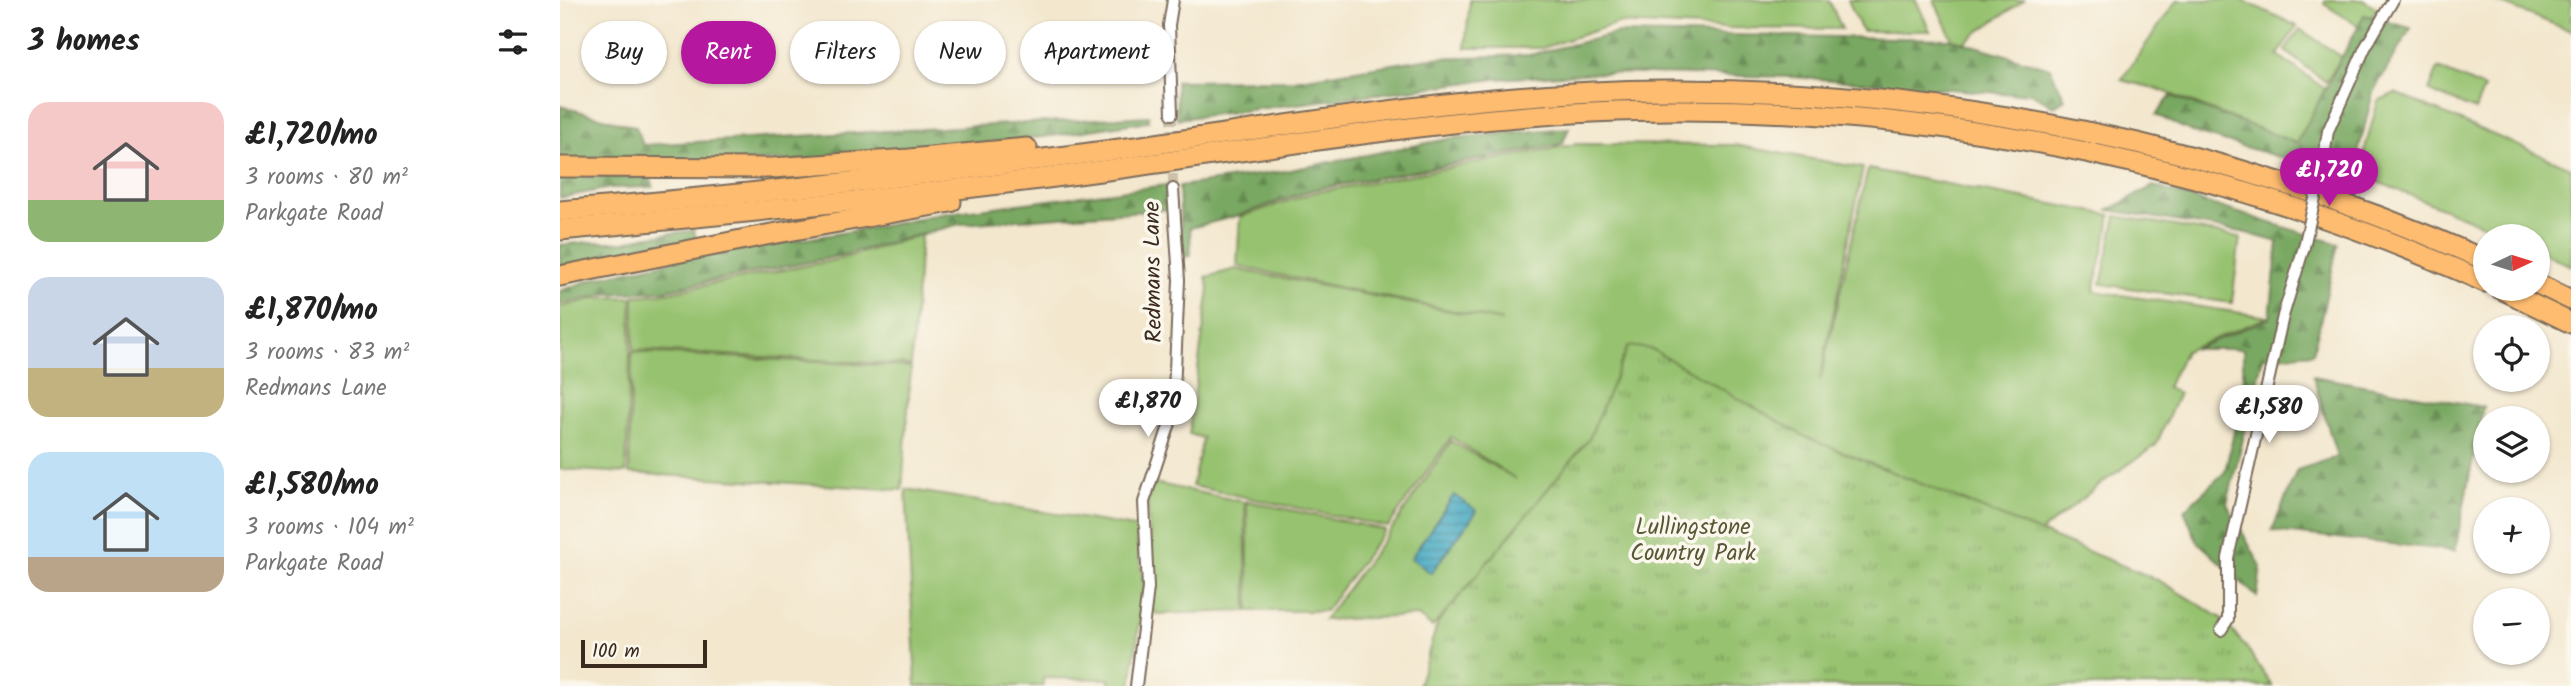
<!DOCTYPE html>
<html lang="en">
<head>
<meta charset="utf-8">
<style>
  body { margin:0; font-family:Kalam,sans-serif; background:#f6f6f6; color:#222; height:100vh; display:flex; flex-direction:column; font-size:26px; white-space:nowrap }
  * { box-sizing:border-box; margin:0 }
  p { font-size:23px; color:#767676 }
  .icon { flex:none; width:38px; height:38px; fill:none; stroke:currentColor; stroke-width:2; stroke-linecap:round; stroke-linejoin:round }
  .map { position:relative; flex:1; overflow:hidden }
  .side { display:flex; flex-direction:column; background:#fff; width:560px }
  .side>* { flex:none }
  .hud { position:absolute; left:21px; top:21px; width:665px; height:63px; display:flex; gap:14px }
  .needle { width:46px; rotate:86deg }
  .fabs { position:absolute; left:1913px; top:224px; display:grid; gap:14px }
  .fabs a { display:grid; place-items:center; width:77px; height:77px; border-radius:50%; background:#fff; box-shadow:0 2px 5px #0004; font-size:35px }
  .scale { position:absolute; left:21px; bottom:18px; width:126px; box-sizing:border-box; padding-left:7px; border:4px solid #3b2a1e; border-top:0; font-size:19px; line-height:24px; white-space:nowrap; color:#3b2a1e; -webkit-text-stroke:5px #fbf7ec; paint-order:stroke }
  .price { position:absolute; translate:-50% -60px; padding:0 16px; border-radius:24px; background:#fff; color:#222; font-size:23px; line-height:46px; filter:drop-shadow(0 2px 4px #0008) }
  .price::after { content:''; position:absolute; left:50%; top:42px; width:21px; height:16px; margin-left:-10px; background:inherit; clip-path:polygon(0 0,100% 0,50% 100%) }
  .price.active { background:#b5179e; color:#fff }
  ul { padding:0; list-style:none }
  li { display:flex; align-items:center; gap:21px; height:175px; padding:0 28px }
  li span { display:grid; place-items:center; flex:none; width:196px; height:140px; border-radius:21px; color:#555 }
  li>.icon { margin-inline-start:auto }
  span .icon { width:84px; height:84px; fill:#fffc; stroke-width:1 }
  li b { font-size:30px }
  h2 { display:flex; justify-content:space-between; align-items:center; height:84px; padding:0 28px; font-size:30px }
  .chip { padding:0 24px; border-radius:32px; background:#fff; box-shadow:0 2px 5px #0004; font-size:24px; line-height:63px }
  .chip.active { background:#b5179e; color:#fff }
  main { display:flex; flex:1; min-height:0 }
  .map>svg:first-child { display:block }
  .green { fill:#97c26f; stroke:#697646; stroke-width:2 }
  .forest { fill:url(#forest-firs); stroke:#5a6940; stroke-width:2 }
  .park { fill:url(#park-tufts); stroke:#697646; stroke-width:2 }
  .water { fill:url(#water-rules); stroke:#3e6970; stroke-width:2 }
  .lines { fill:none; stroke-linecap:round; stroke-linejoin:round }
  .street-tunnel { stroke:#cec1ab; stroke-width:10; stroke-dasharray:10 5; stroke-linecap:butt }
  .street-casing { stroke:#7b6c5c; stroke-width:14 }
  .highway-casing { stroke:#7b6c5c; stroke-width:23 }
  .street { stroke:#fff; stroke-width:10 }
  .highway { stroke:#febc70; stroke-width:19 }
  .street-bridge-casing { stroke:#7b6c5c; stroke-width:14; stroke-linecap:butt }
  .street-bridge { stroke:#fff; stroke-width:10 }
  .labels { text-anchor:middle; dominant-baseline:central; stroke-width:7; stroke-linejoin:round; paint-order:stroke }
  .street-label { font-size:23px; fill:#3b2a1e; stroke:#fbf7ec }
  .park-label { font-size:23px; fill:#575836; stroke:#fbf7ec }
</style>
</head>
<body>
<main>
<section class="side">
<h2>3 homes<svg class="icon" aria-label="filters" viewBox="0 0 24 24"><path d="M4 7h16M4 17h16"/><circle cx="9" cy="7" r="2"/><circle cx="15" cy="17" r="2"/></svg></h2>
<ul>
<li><span style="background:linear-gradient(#f6c9c9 70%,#8fb573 0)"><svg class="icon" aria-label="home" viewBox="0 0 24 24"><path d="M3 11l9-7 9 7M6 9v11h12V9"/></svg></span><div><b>£1,720/mo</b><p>3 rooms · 80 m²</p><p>Parkgate Road</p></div></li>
<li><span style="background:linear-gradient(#c9d6e8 65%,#c2b280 0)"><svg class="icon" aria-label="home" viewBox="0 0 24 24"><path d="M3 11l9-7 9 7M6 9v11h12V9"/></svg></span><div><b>£1,870/mo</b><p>3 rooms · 83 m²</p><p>Redmans Lane</p></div></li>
<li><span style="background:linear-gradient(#bfe0f5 75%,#b9a48a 0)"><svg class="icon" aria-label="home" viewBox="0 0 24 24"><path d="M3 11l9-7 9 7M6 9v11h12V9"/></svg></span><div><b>£1,580/mo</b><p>3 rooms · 104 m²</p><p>Parkgate Road</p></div></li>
</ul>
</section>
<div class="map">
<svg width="2011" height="686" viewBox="0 0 2011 686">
  <defs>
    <pattern id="forest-firs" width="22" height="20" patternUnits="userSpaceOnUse" patternTransform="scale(1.75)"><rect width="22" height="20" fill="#79a862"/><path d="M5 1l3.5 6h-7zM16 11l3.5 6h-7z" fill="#648950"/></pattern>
    <pattern id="park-tufts" width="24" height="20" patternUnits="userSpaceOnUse" patternTransform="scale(1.75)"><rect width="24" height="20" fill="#97c26f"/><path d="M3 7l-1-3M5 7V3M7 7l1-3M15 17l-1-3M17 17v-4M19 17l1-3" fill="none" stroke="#7c9e5b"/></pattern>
    <pattern id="water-rules" width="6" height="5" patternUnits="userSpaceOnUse" patternTransform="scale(1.75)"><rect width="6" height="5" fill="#42a8c2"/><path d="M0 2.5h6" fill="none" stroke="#38899d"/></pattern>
  </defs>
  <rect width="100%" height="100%" fill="#fbf7ec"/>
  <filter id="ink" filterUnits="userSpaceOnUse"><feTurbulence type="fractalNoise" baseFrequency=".0143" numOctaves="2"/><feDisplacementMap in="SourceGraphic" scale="14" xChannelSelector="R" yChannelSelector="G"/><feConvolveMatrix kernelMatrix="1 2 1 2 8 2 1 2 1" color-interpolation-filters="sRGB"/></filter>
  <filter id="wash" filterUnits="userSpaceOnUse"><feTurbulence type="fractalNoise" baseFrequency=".00686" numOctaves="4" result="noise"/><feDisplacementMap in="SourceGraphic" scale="28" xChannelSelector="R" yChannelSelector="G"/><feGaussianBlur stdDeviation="1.57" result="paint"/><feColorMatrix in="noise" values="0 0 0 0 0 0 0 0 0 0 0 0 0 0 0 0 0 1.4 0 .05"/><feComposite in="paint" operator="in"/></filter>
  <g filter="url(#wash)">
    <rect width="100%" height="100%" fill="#f3e7ce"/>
    <g class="green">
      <path d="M910 0H1269L1282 29 1163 28 1058 23 982 48H905Z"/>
      <path d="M1288 0H1356L1370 31H1302Z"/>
      <path d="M1374 0H1464L1404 42 1392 39Z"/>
      <path d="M1617 0H1682L1737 26 1718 55 1765 89 1737 144 1598 89 1561 80Z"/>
      <path d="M1766 0H1804L1817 8 1805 30 1764 4Z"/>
      <path d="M1932 0H2011V31Z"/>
      <path d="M1740 29 1782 57 1766 82 1725 51Z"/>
      <path d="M1878 68 1924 88 1915 110 1869 91Z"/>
      <path d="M1835 93 2011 168V266L1978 250V236H1950L1798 174 1818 101Z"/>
      <path d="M1017 144 1174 145 1303 168 1260 380 1308 169 1551 215 1534 291 1708 317 1625 351 1607 387 1619 393 1596 445 1539 485 1480 533 1598 580 1661 618 1686 647 1712 686 1035 457 872 627 858 616 764 620 831 530 891 441 956 479 891 437 828 527 632 486 643 438 629 434 649 288 646 277 676 269 942 321 677 266 680 217 752 193Z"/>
      <path d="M1556 216 1680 237 1672 303 1541 284Z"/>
      <path d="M361 235 351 365 73 350 74 296 100 294 280 259Z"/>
      <path d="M72 297 66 473 0 469V307L36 298Z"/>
      <path d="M72 352 351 367 342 490 69 473Z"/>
      <path d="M594 483 685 502 687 611 597 614 590 609 593 584V565L587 503Z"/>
      <path d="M346 489 575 527 584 587 571 686H549V679L483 678V686H356Z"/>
      <path d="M687 501 825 530 765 611H689Z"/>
    </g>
    <g class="forest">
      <path d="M1804 15 1851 28 1813 92 1792 178 1632 132 1596 115 1611 96 1737 143Z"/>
      <path d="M1059 33 1392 39 1490 68 1505 99 1494 106 1469 92 1453 94 1233 77 1037 73 935 79 617 119 616 81 734 80 870 58 969 55Z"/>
      <path d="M0 106 76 127 83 145 589 116V121L492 136 234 161H0Z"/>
      <path d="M1009 128 1002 144 751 190 680 215 630 228 631 256 622 258 619 186 725 171 893 138Z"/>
      <path d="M0 176 91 178 93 187 50 188 0 198Z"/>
      <path d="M606 185 613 209 400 224 279 256 100 291 45 294 0 304V291L36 278 113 261 323 226 373 215Z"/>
      <path d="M1593 186 1778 244 1753 353 1703 357 1667 504 1701 567 1697 597 1637 541 1624 510 1665 472 1683 392V349H1634L1710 318 1718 242 1682 232 1549 210Z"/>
      <path d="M134 230 136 239 0 266V245L29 242H65L83 237Z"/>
      <path d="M1753 376 1923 407 1895 551 1712 531 1737 470 1777 457Z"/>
    </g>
    <path class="park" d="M1068 346 1091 349 1248 438 1598 580 1661 618 1686 647 1712 686H858L878 622 1029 439Z"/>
    <path class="water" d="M894 495 917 511 871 573 851 558Z"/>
  </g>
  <g filter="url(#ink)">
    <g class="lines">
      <path class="street-tunnel" d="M612 114 613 189"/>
      <g class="street-casing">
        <g id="street">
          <path d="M612 114 609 25 613 0"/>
          <path d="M1763 163 1768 131 1805 48 1833 0"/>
          <path d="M1661 630 1668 619V558L1723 316 1744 247"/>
          <path d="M576 686 588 588 584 502 613 414 619 280 613 189"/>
        </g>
      </g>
      <g class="highway-casing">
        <g id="highway">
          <path d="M0 167 212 168 349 159 467 148"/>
          <path d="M0 211C189 194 378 174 567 148 745 123 923 91 1103 90 1385 88 1667 145 1925 260"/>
          <path d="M0 230C192 212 385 193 576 166 755 141 933 110 1114 110 1392 109 1671 167 1925 282"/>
          <path d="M0 276 206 235 391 202"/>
          <path d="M1978 284 2011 300"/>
          <path d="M1941 289 2011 323"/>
        </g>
      </g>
      <use href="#street" class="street"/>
      <use href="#highway" class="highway"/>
      <g class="street-bridge-casing">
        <path id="street-bridge" d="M1744 247 1763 163"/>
      </g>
      <use href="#street-bridge" class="street-bridge"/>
    </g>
  </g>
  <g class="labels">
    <g class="street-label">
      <text transform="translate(594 272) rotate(-91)">Redmans Lane</text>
    </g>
    <g class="park-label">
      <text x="1133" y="528">Lullingstone<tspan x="1133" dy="26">Country Park</tspan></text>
    </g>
  </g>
</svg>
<div class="fabs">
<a><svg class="needle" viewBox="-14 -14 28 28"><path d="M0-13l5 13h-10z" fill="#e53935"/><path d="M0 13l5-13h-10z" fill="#767676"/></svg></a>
<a><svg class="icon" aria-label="locate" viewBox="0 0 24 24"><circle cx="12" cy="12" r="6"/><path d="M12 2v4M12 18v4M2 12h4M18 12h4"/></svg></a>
<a><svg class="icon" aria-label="layers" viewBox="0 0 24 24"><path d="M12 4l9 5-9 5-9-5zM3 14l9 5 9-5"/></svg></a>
<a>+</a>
<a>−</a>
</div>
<div class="scale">100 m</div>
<b class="price active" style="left:1769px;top:208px">£1,720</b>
<b class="price" style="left:588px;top:439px">£1,870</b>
<b class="price" style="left:1709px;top:445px">£1,580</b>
<div class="hud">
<a class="chip">Buy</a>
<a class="chip active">Rent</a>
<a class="chip">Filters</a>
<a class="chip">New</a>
<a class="chip">Apartment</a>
</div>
</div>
</main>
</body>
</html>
